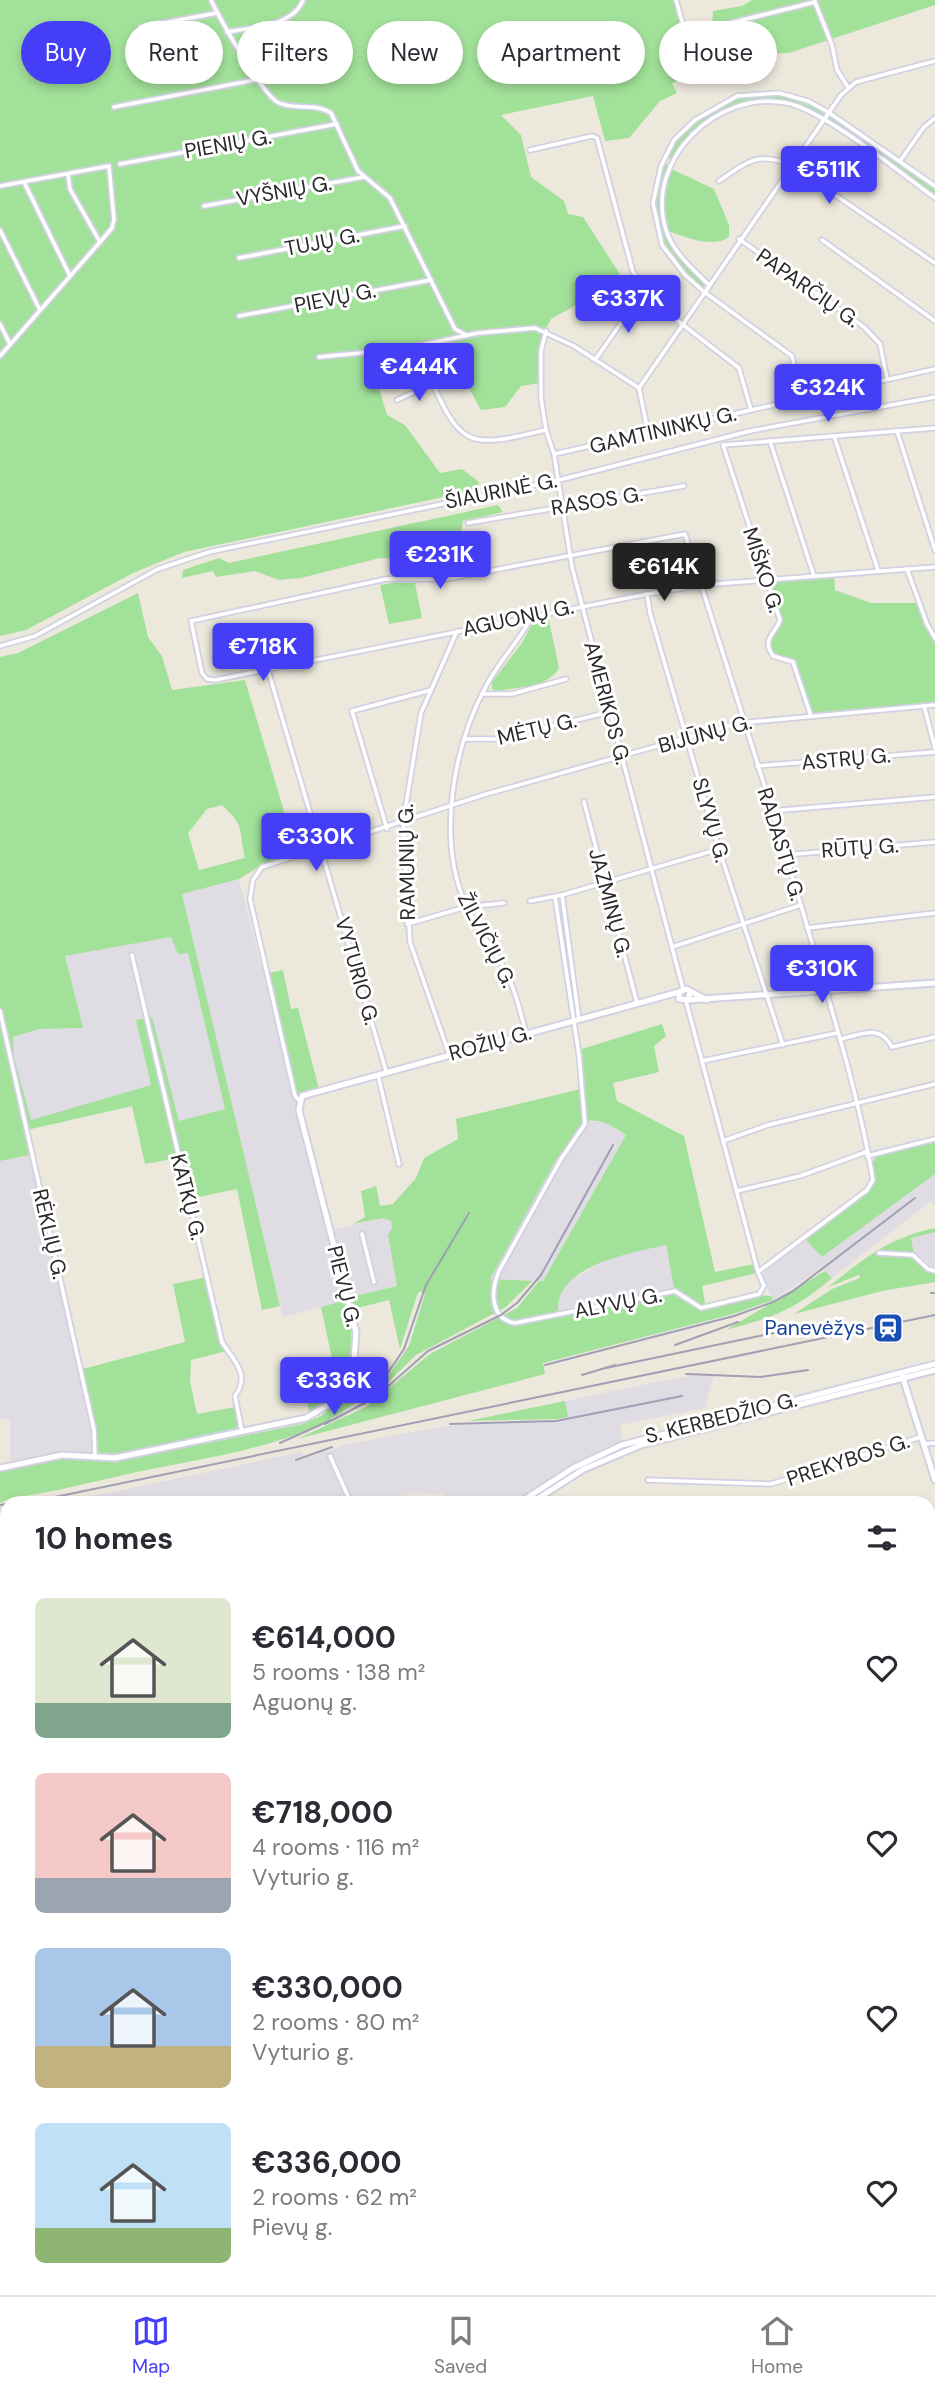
<!DOCTYPE html>
<html lang="en">
<head>
<meta charset="utf-8">
<style>
  body { margin:0; font-family:"DM Sans",sans-serif; background:#f7f7f7; color:#2b2b33; height:100vh; display:flex; flex-direction:column; font-size:26px; white-space:nowrap }
  * { box-sizing:border-box; margin:0 }
  p { font-size:23px; color:#7c7c81 }
  .icon { flex:none; width:38px; height:38px; fill:none; stroke:currentColor; stroke-width:2; stroke-linecap:round; stroke-linejoin:round }
  .map { position:relative; flex:1; overflow:hidden }
  .drawer { position:absolute; left:0px; top:1496px; width:936px; height:800px; display:flex; flex-direction:column; background:#fff; border-radius:21px 21px 0 0; box-shadow:0 4px 10px #0003 }
  .drawer>* { flex:none }
  .hud { position:absolute; left:21px; top:21px; width:894px; height:63px; display:flex; gap:14px }
  .price { position:absolute; translate:-50% -60px; padding:0 16px; border-radius:7px; background:#443ef6; color:#fff; font-size:23px; line-height:46px; filter:drop-shadow(0 2px 4px #0008) }
  .price::after { content:''; position:absolute; left:50%; top:42px; width:21px; height:16px; margin-left:-10px; background:inherit; clip-path:polygon(0 0,100% 0,50% 100%) }
  .price.selected { background:#222; color:#fff }
  ul { padding:0; list-style:none }
  li { display:flex; align-items:center; gap:21px; height:175px; padding:0 35px }
  li span { display:grid; place-items:center; flex:none; width:196px; height:140px; border-radius:10px; color:#555 }
  li>.icon { margin-inline-start:auto }
  span .icon { width:84px; height:84px; fill:#fffc; stroke-width:1 }
  li b { font-size:30px }
  h2 { display:flex; justify-content:space-between; align-items:center; height:84px; padding:0 35px; font-size:30px }
  .tag { padding:0 24px; border-radius:32px; background:#fff; box-shadow:0 4px 10px #0003; font-size:24px; line-height:63px }
  .tag.selected { background:#443ef6; color:#fff }
  .tab-bar { display:flex; justify-content:space-around; align-items:center; height:98px; border-top:2px solid #e1e1e2; background:#fff; font-size:19px; color:#7c7c81 }
  .tab-bar a { display:grid; justify-items:center; gap:4px }
  .tab-bar .selected { color:#443ef6 }
  .map>svg:first-child { display:block }
  .industrial { fill:#e0dce4 }
  .green { fill:#a2e199; fill-rule:evenodd }
  .lines { fill:none; stroke-linecap:round; stroke-linejoin:round }
  .street-casing { stroke:#d2d1e2; stroke-width:7 }
  .secondary-casing { stroke:#d2d1e2; stroke-width:9 }
  .street { stroke:#fff; stroke-width:3.5 }
  .secondary { stroke:#fff; stroke-width:5 }
  .rail { stroke:#a09fb4; stroke-width:2 }
  .labels { text-anchor:middle; dominant-baseline:central; stroke-width:6; stroke-linejoin:round; paint-order:stroke }
  .street-label { font-size:21px; fill:#2a2a2a; stroke:#fff }
  .transit-label { font-size:21px; fill:#164399; stroke:#fff; text-anchor:end }
</style>
</head>
<body>
<div class="map">
<svg width="935" height="2295" viewBox="0 0 935 2295">
  <rect width="100%" height="100%" fill="#ece8dc"/>
  <g class="industrial">
    <path d="M239 879 328 1231 383 1218 391 1221 392 1228 388 1235 397 1287 283 1317 182 894Z"/>
    <path d="M171 937 188 953 225 1109 179 1121 152 1018 136 1020 151 1085 31 1120 14 1057 13 1037 39 1029 82 1028 65 956Z"/>
    <path d="M589 1120 610 1124 626 1135 543 1281 489 1280 557 1158 576 1136 582 1122Z"/>
    <path d="M29 1155 92 1427 93 1455 65 1450 10 1461V1419H0V1161Z"/>
    <path d="M935 1174V1206L931 1201 832 1278 822 1267 773 1300 762 1278 765 1270 806 1240 822 1257Z"/>
    <path d="M935 1232V1270L919 1255 914 1254 911 1237Z"/>
    <path d="M665 1245 676 1293 559 1317 556 1304 565 1284 611 1257Z"/>
    <path d="M714 1375 705 1408 620 1425 622 1442 586 1458 510 1503H449L444 1494 411 1493 362 1503H60L302 1452 303 1457 293 1460V1462L348 1444 445 1426 568 1420 565 1401 681 1377Z"/>
    <path d="M7 1526V1903L0 1907V1528Z"/>
  </g>
  <g class="green">
    <path d="M0 0H673L684 36 712 30 713 11 742 6 752 0H935V5L789 53 758 54 717 65 672 83 677 93 660 101 629 138 605 141 593 96 501 115 521 135 531 177 564 201 568 214 583 217 623 279 551 319 540 340 539 383 521 386 505 407 481 410 466 383 457 354C427 360 403 369 379 388L387 415 405 425 440 473 462 469 479 482 477 490 184 552 133 573 26 630 0 636Z"/>
    <path d="M778 94 823 111 824 115C814 115 800 105 788 102 745 93 692 118 673 159L667 158 684 130 739 96Z"/>
    <path d="M831 115 935 188V196L827 120Z"/>
    <path d="M668 164 669 168 714 189 729 225V237C712 249 685 237 666 230L674 249 705 283 703 288C660 260 648 213 662 165Z"/>
    <path d="M498 505 503 512 463 521 461 533 467 569 438 573 431 562 380 558 301 578 279 580 255 571 216 577 213 571 182 578 183 570 219 558 229 563Z"/>
    <path d="M834 577 835 590 871 603H916L935 644V703L812 714 794 659 777 655 771 650V635L782 620 770 582Z"/>
    <path d="M392 583H415L422 618 389 624 380 585Z"/>
    <path d="M138 593 148 637 162 656 172 690 245 680 297 855 262 865 239 879 182 894 280 1306 262 1310 237 1189 189 1199 178 1158 145 1164 132 1106 27 1130 29 1155 0 1161V657L18 653ZM222 805C246 827 238 829 245 858L199 870 188 833 207 809ZM171 937 178 954 188 953 225 1109 179 1121 152 1017 136 1020 151 1085 31 1120 14 1057 13 1037 39 1029 83 1028 65 956Z"/>
    <path d="M544 616H548L559 668C548 688 517 687 496 691L492 689V682L522 643 535 618Z"/>
    <path d="M283 970 291 1009 298 1008 319 1089 306 1093 299 1110 264 974Z"/>
    <path d="M662 1024 666 1036 654 1046 659 1072 613 1083 617 1101 684 1136 715 1272 754 1264 757 1273 702 1286 706 1309 760 1295 771 1296 773 1300 733 1314 543 1363 545 1374 297 1439 366 1407 430 1354 517 1308 539 1281H543L626 1135C612 1125 598 1117 582 1122L576 1136 557 1158 490 1279 532 1281 506 1307 416 1355 373 1397 409 1346 425 1294 420 1291 417 1295 400 1349 389 1300 354 1309 351 1297 397 1286 388 1235 392 1228 391 1221 383 1218 353 1224 365 1217 361 1191 376 1186 380 1206 393 1204 416 1178 424 1158 458 1139 456 1119 585 1088 582 1049ZM666 1245 675 1293 559 1317C548 1267 630 1253 666 1245Z"/>
    <path d="M935 1142V1174L822 1257 806 1240 871 1189 875 1179 872 1164 876 1157Z"/>
    <path d="M935 1228V1232L911 1238 914 1254 935 1270V1282L882 1291 794 1314 832 1289 860 1278 859 1275 828 1287C867 1257 886 1239 935 1228Z"/>
    <path d="M825 1271 832 1278C793 1311 774 1317 726 1330Z"/>
    <path d="M207 1277 222 1342 227 1351 191 1360 190 1381 197 1414 236 1407 241 1428 115 1455H93L92 1427 79 1370 185 1342 173 1284Z"/>
    <path d="M346 1300C353 1332 357 1364 336 1392 329 1402 316 1403 310 1413L304 1391 337 1382 321 1307Z"/>
    <path d="M358 1360 370 1366 374 1378 379 1380C328 1444 212 1456 137 1472 95 1481 53 1493 10 1498L0 1503V1471L61 1458 112 1462 303 1424 321 1416 345 1395Z"/>
    <path d="M565 1401 568 1417 556 1419 468 1421Z"/>
    <path d="M6 1904 7 2085 0 2088V1943L6 1925 0 1917V1907Z"/>
    <path d="M7 2101V2185L0 2186V2103Z"/>
  </g>
  <g class="lines">
    <g class="street-casing">
      <g id="street">
        <path d="M211 0C220 19 263 96 279 103 295 110 316 103 331 113L358 171 390 198 455 329 466 335"/>
        <path d="M676 0 684 28 690 33 815 2"/>
        <path d="M815 2 832 45 837 70 848 87"/>
        <path d="M141 27 217 13"/>
        <path d="M227 32C251 27 293 27 303 0"/>
        <path d="M114 107 260 79"/>
        <path d="M530 150 592 136 597 138 633 272 656 304 739 368 751 410"/>
        <path d="M900 161 924 127 935 118"/>
        <path d="M120 164 337 124"/>
        <path d="M68 174 70 189 100 242"/>
        <path d="M719 181C747 162 757 151 791 165L935 263"/>
        <path d="M24 182 70 276"/>
        <path d="M0 186 109 166 114 220 112 228 100 242 0 356"/>
        <path d="M204 206 364 177"/>
        <path d="M0 230 40 310"/>
        <path d="M739 239 864 327 880 344 887 379"/>
        <path d="M822 240 935 321"/>
        <path d="M239 258 405 226"/>
        <path d="M708 284C692 268 673 252 666 230 644 159 718 89 787 103 825 111 900 173 935 198"/>
        <path d="M239 316 431 280"/>
        <path d="M0 324 10 344"/>
        <path d="M546 331 541 351V398L546 430 554 454 572 567 683 989"/>
        <path d="M319 357 403 349 478 333 535 328 574 346 639 388"/>
        <path d="M595 360 631 309 650 297"/>
        <path d="M427 371C460 446 465 450 545 430"/>
        <path d="M802 399 792 356 703 291 685 275 662 245 653 203 661 166 674 140 695 120 737 96 779 93 808 101 828 112 935 186"/>
        <path d="M397 400 432 384"/>
        <path d="M897 431 935 550"/>
        <path d="M648 432 639 388 841 95 856 82 935 61"/>
        <path d="M834 436 878 570"/>
        <path d="M770 441 814 576"/>
        <path d="M554 454 935 369"/>
        <path d="M468 523 684 486"/>
        <path d="M907 569 927 624 935 638"/>
        <path d="M647 594 650 613 719 849 783 1045"/>
        <path d="M0 646 35 636 158 569 209 552 559 480 750 431 935 397"/>
        <path d="M268 670 386 1071"/>
        <path d="M482 694H512L566 679"/>
        <path d="M924 706 935 748"/>
        <path d="M811 716 793 662 773 656C761 638 775 635 780 620L723 445 935 428"/>
        <path d="M465 739H499L609 712"/>
        <path d="M757 766 935 752"/>
        <path d="M584 802 637 1003"/>
        <path d="M771 811 935 797"/>
        <path d="M387 829 352 711 431 690"/>
        <path d="M785 855 935 842"/>
        <path d="M562 895 579 1020"/>
        <path d="M555 897 579 1055 585 1124 561 1159 499 1271C491 1289 489 1319 515 1323L675 1291 701 1308 759 1294 764 1286 758 1272 867 1190 873 1180C859 1096 832 1011 808 929 769 797 727 666 685 534L446 579H386L191 621 202 673 207 679 215 680 647 594 702 585 935 567"/>
        <path d="M530 901 562 895 719 849"/>
        <path d="M407 924 466 907 504 903"/>
        <path d="M807 928 935 913"/>
        <path d="M672 947 801 905"/>
        <path d="M132 955 222 1342C233 1360 251 1374 235 1396L242 1432"/>
        <path d="M686 1001 758 1272"/>
        <path d="M0 1011 94 1430 95 1457"/>
        <path d="M526 1033C520 1011 515 988 504 968 491 946 475 926 465 903 437 838 453 747 486 686 499 661 520 640 533 615"/>
        <path d="M840 1039C862 1035 879 1023 892 1047L935 1037"/>
        <path d="M449 1054 410 942 403 823 421 713 457 631"/>
        <path d="M702 1061 837 1033"/>
        <path d="M378 1075 399 1164"/>
        <path d="M299 1100 295 1096 250 899 253 880 262 867 483 795 739 723 935 705"/>
        <path d="M723 1141 768 1125 935 1084"/>
        <path d="M867 1156 935 1139"/>
        <path d="M737 1191 800 1176 866 1152"/>
        <path d="M362 1234 374 1282"/>
        <path d="M879 1253 913 1255 928 1269 935 1271"/>
        <path d="M923 1444 935 1443"/>
        <path d="M330 1456 351 1503"/>
        <path d="M648 1480 771 1484 921 1437"/>
        <path d="M929 1541 935 1540"/>
        <path d="M929 1749 935 1746"/>
        <path d="M929 1808H935"/>
        <path d="M0 1905 7 1901"/>
        <path d="M929 1955 935 1967"/>
        <path d="M929 1993 935 1989"/>
        <path d="M929 2101 935 2098"/>
        <path d="M929 2185 935 2181"/>
        <path d="M929 2214 935 2223"/>
        <path d="M929 2263 935 2260"/>
        <path d="M754 2289V2295"/>
        <path d="M875 2295 885 2289"/>
      </g>
    </g>
    <g class="secondary-casing">
      <g id="secondary">
        <path d="M690 992 688 1000 679 999V992L686 989 707 1000"/>
        <path d="M688 1000 935 983"/>
        <path d="M902 1375 935 1480"/>
        <path d="M0 1468 62 1455 115 1458 306 1418 331 1403 341 1393 354 1361 356 1332 299 1110 302 1096 679 992"/>
        <path d="M519 1503 573 1468 622 1445 935 1364"/>
        <path d="M531 1503 584 1469 641 1445 935 1370"/>
        <path d="M0 1527 7 1529"/>
        <path d="M929 1641H935"/>
        <path d="M0 1742 7 1738"/>
        <path d="M929 1870 935 1869"/>
        <path d="M0 2190 7 2189"/>
        <path d="M331 2289 341 2295"/>
        <path d="M519 2289 523 2295"/>
        <path d="M528 2289 531 2295"/>
      </g>
    </g>
    <use href="#street" class="street"/>
    <use href="#secondary" class="secondary"/>
    <g class="rail">
      <path d="M931 1293H935"/>
      <path d="M675 1345 738 1322"/>
      <path d="M545 1365 734 1316 773 1302 793 1291 915 1198"/>
      <path d="M606 1368 812 1325"/>
      <path d="M686 1374 761 1377 808 1370"/>
      <path d="M582 1375 615 1365"/>
      <path d="M381 1383 404 1349 426 1285 469 1213"/>
      <path d="M325 1424 376 1397 428 1351 501 1315 517 1303 541 1275 613 1145"/>
      <path d="M450 1424 556 1421 682 1396"/>
      <path d="M280 1443 331 1420"/>
      <path d="M296 1460 332 1447"/>
      <path d="M26 1503 935 1315"/>
      <path d="M0 1505 7 1504"/>
    </g>
  </g>
  <defs>
    <g id="station-square" transform="scale(1.575)"><rect x="-9" y="-9" width="18" height="18" rx="4" fill="#1a4fb4" stroke="#fff"/><path d="M-3-6H3Q5-6 5-4V2Q5 4 3 4L4.5 6H3L1.5 4h-3L-3 6H-4.5L-3 4Q-5 4-5 2V-4Q-5-6-3-6ZM-3.5-4v3h7v-3ZM-3.5 1v1.5H-2V1ZM2 1v1.5H3.5V1Z" fill="#fff"/></g>
  </defs>
  <g fill-rule="evenodd">
    <use href="#station-square" x="888" y="1328"/>
  </g>
  <g class="labels">
    <g class="street-label">
      <text transform="translate(228 144) rotate(-10)">PIENIŲ G.</text>
      <text transform="translate(284 191) rotate(-10)">VYŠNIŲ G.</text>
      <text transform="translate(322 242) rotate(-11)">TUJŲ G.</text>
      <text transform="translate(808 288) rotate(35)">PAPARČIŲ G.</text>
      <text transform="translate(335 298) rotate(-11)">PIEVŲ G.</text>
      <text transform="translate(663 430) rotate(-13)">GAMTININKŲ G.</text>
      <text transform="translate(501 491) rotate(-11)">ŠIAURINĖ G.</text>
      <text transform="translate(597 501) rotate(-9)">RASOS G.</text>
      <text transform="translate(763 570) rotate(72)">MIŠKO G.</text>
      <text transform="translate(518 618) rotate(-12)">AGUONŲ G.</text>
      <text transform="translate(607 703) rotate(75)">AMERIKOS G.</text>
      <text transform="translate(537 729) rotate(-13)">MĖTŲ G.</text>
      <text transform="translate(705 734) rotate(-15)">BIJŪNŲ G.</text>
      <text transform="translate(846 759) rotate(-5)">ASTRŲ G.</text>
      <text transform="translate(711 820) rotate(74)">SLYVŲ G.</text>
      <text transform="translate(781 844) rotate(73)">RADASTŲ G.</text>
      <text transform="translate(860 848) rotate(-4)">RŪTŲ G.</text>
      <text transform="translate(407 862) rotate(-91)">RAMUNIŲ G.</text>
      <text transform="translate(610 903) rotate(75)">JAZMINŲ G.</text>
      <text transform="translate(487 940) rotate(63)">ŽILVIČIŲ G.</text>
      <text transform="translate(357 971) rotate(74)">VYTURIO G.</text>
      <text transform="translate(490 1043) rotate(-15)">ROŽIŲ G.</text>
      <text transform="translate(188 1197) rotate(76)">KATKŲ G.</text>
      <text transform="translate(50 1234) rotate(77)">RĖKLIŲ G.</text>
      <text transform="translate(344 1286) rotate(76)">PIEVŲ G.</text>
      <text transform="translate(618 1303) rotate(-11)">ALYVŲ G.</text>
      <text transform="translate(721 1418) rotate(-14)">S. KERBEDŽIO G.</text>
      <text transform="translate(848 1460) rotate(-18)">PREKYBOS G.</text>
    </g>
    <g class="transit-label">
      <text x="865" y="1328">Panevėžys</text>
    </g>
  </g>
</svg>
<b class="price" style="left:829px;top:206px">€511K</b>
<b class="price" style="left:628px;top:335px">€337K</b>
<b class="price" style="left:419px;top:403px">€444K</b>
<b class="price" style="left:828px;top:424px">€324K</b>
<b class="price" style="left:440px;top:591px">€231K</b>
<b class="price selected" style="left:664px;top:603px">€614K</b>
<b class="price" style="left:263px;top:683px">€718K</b>
<b class="price" style="left:316px;top:873px">€330K</b>
<b class="price" style="left:822px;top:1005px">€310K</b>
<b class="price" style="left:334px;top:1417px">€336K</b>
<div class="hud">
<a class="tag selected">Buy</a>
<a class="tag">Rent</a>
<a class="tag">Filters</a>
<a class="tag">New</a>
<a class="tag">Apartment</a>
<a class="tag">House</a>
</div>
<section class="drawer">
<h2>10 homes<svg class="icon" aria-label="filters" viewBox="0 0 24 24"><path d="M4 7h16M4 17h16"/><circle cx="9" cy="7" r="2"/><circle cx="15" cy="17" r="2"/></svg></h2>
<ul>
<li><span style="background:linear-gradient(#dfe7d0 75%,#7fa58c 0)"><svg class="icon" aria-label="home" viewBox="0 0 24 24"><path d="M3 11l9-7 9 7M6 9v11h12V9"/></svg></span><div><b>€614,000</b><p>5 rooms · 138 m²</p><p>Aguonų g.</p></div><svg class="icon" aria-label="heart" viewBox="0 0 24 24"><path d="M12 20l-8-8c-3-5 5-10 8-4 3-6 11-1 8 4z"/></svg></li>
<li><span style="background:linear-gradient(#f6c9c9 75%,#9aa5b1 0)"><svg class="icon" aria-label="home" viewBox="0 0 24 24"><path d="M3 11l9-7 9 7M6 9v11h12V9"/></svg></span><div><b>€718,000</b><p>4 rooms · 116 m²</p><p>Vyturio g.</p></div><svg class="icon" aria-label="heart" viewBox="0 0 24 24"><path d="M12 20l-8-8c-3-5 5-10 8-4 3-6 11-1 8 4z"/></svg></li>
<li><span style="background:linear-gradient(#a9c7e8 70%,#c2b280 0)"><svg class="icon" aria-label="home" viewBox="0 0 24 24"><path d="M3 11l9-7 9 7M6 9v11h12V9"/></svg></span><div><b>€330,000</b><p>2 rooms · 80 m²</p><p>Vyturio g.</p></div><svg class="icon" aria-label="heart" viewBox="0 0 24 24"><path d="M12 20l-8-8c-3-5 5-10 8-4 3-6 11-1 8 4z"/></svg></li>
<li><span style="background:linear-gradient(#bfe0f5 75%,#8fb573 0)"><svg class="icon" aria-label="home" viewBox="0 0 24 24"><path d="M3 11l9-7 9 7M6 9v11h12V9"/></svg></span><div><b>€336,000</b><p>2 rooms · 62 m²</p><p>Pievų g.</p></div><svg class="icon" aria-label="heart" viewBox="0 0 24 24"><path d="M12 20l-8-8c-3-5 5-10 8-4 3-6 11-1 8 4z"/></svg></li>
</ul>
</section>
</div>
<nav class="tab-bar">
<a class="selected"><svg class="icon" aria-label="map" viewBox="0 0 24 24"><path d="M3 6l6-2 6 2 6-2v14l-6 2-6-2-6 2zM9 4v14M15 6v14"/></svg>Map</a>
<a><svg class="icon" aria-label="saved" viewBox="0 0 24 24"><path d="M7 4h10v16l-5-4-5 4z"/></svg>Saved</a>
<a><svg class="icon" aria-label="home" viewBox="0 0 24 24"><path d="M3 11l9-7 9 7M6 9v11h12V9"/></svg>Home</a>
</nav>
</body>
</html>
